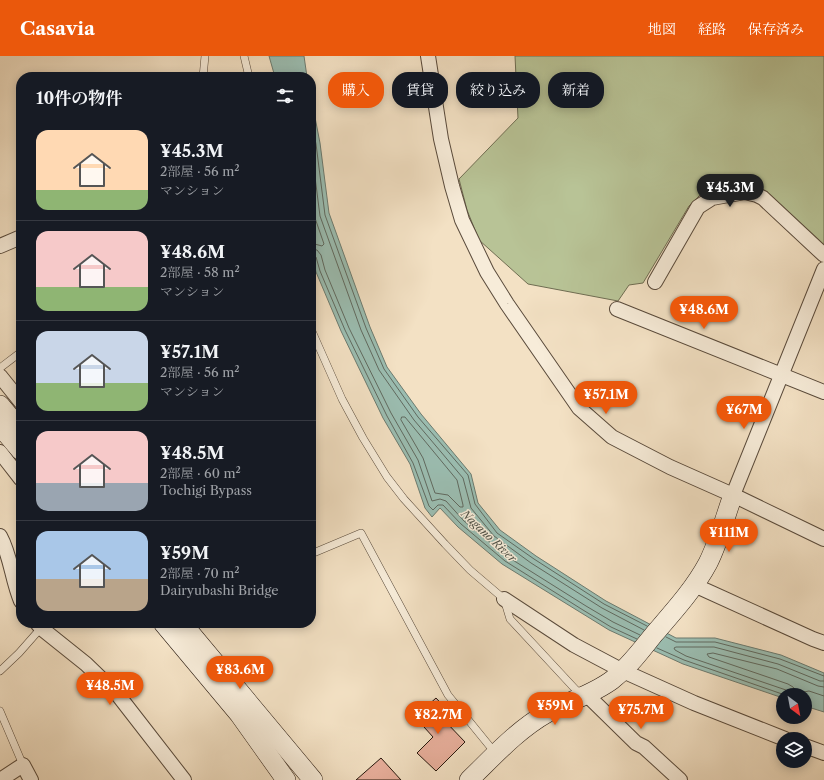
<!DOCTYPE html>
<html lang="ja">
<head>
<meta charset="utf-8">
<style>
  body { margin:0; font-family:"Libre Caslon Text","Noto Serif JP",serif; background:#20242c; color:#f1f3f6; height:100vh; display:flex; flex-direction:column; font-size:15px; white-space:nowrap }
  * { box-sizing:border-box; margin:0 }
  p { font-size:13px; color:#9ea1a6 }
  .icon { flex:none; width:22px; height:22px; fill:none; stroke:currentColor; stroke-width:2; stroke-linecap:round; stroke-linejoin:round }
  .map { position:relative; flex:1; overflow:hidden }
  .panel { position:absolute; left:16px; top:16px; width:300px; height:556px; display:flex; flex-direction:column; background:#171b24; border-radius:16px; box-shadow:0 2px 10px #0003 }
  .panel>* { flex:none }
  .guide { position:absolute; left:328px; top:16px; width:380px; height:36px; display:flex; gap:8px }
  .needle { width:26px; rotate:148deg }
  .fabs { position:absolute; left:776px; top:632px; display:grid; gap:8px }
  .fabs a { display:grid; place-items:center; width:36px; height:36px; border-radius:50%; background:#171b24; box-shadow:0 2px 10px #0003; font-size:20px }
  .price { position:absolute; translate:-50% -34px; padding:0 9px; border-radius:14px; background:#ea580c; color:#fff; font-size:13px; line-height:26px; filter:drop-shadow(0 1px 2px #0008) }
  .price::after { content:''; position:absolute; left:50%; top:24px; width:12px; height:9px; margin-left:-6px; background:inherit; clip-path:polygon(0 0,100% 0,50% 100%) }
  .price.current { background:#222; color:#fff }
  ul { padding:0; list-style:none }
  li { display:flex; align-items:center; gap:12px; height:100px; padding:0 20px }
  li+li { border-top:1px solid #363941 }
  li span { display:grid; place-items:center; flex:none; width:112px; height:80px; border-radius:12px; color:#555 }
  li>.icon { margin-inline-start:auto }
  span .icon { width:48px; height:48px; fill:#fffc; stroke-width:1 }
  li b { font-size:17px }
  h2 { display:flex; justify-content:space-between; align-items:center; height:48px; padding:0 20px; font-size:17px }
  .tag { padding:0 14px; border-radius:16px; background:#171b24; box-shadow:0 2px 10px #0003; font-size:14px; line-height:36px }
  .tag.current { background:#ea580c; color:#fff }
  header { display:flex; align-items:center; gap:24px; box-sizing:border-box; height:56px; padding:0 20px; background:#ea580c; color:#fff }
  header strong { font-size:19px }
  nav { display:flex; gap:22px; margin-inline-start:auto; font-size:14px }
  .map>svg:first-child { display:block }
  .green { fill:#b8c396; stroke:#6f6d52 }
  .water { fill:#9bbeb2; stroke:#6c7b70 }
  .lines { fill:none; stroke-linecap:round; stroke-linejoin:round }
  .shore { stroke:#606a60; stroke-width:1 }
  .building { fill:#e8af9c; stroke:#26170d }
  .lane-casing { stroke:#594a3b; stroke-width:8 }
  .street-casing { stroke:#594a3b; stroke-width:16 }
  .secondary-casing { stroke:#26170d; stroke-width:20 }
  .lane { stroke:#f7ecd9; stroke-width:7 }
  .street { stroke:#f7ecd9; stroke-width:14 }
  .secondary { stroke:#f7ecd9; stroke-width:19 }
  .labels { text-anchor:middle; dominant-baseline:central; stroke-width:3; stroke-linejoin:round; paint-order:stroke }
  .water-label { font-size:11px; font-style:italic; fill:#4f5147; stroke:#f7ecd9 }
</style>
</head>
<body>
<header>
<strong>Casavia</strong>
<nav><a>地図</a><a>経路</a><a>保存済み</a></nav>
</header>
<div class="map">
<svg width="824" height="724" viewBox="0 0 824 724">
  <rect width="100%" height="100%" fill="#f3e1c4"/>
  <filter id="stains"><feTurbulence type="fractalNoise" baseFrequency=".005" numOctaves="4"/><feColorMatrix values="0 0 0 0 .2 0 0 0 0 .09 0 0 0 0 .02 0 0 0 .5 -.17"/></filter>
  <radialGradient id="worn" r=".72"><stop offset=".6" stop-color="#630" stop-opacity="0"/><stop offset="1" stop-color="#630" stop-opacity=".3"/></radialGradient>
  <path class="green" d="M515 0H824V189L759 132H717L702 137 689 150 643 227 629 229 618 245 528 228 479 184 467 154 459 123 518 62Z"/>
  <g class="water">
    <path d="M269 0H304L307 21H275Z"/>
    <path d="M311 41 320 87 329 157 370 271 387 311 421 358 471 418 478 447 500 474 536 500 606 545 676 582H715L781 599 824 617V656L805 650V639H783V642L683 608 609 574 502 508 458 471 440 452 432 461 425 452 410 408 383 362 341 275 316 216 311 194Z"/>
  </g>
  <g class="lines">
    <g class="shore">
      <path d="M311 63 316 88 325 159 366 272 384 313 418 361 468 419 475 448 497 477 534 503 604 548 647 570"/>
      <path d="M311 90 320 160 361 274 379 314 414 364 463 422 471 452 494 480 531 507 602 552 644 574"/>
      <path d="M311 137 315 162 324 188 322 190 311 187"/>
      <path d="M311 193 317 194 321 199 325 214 349 272 391 357 418 404 432 445 440 443 446 445 464 465 508 501 586 550 613 566 640 579"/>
      <path d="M311 198 314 199 316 201 320 215 345 274 387 360 413 407 429 450 433 454 438 449H443L461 468 505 505 583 554 611 571 637 583"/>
      <path d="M402 361H405L457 424 463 449V451H460L448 439 435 437 423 402 401 364Z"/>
      <path d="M666 581 676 586H715L780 603 824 620"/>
      <path d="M657 592 684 604 785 639"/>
      <path d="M824 631 818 630 777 613 713 597 707 598 709 601 788 628 793 631 798 637 809 635 824 640"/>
      <path d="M791 639 786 634 686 600 675 594 674 592 676 591H714L778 608 820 625H824"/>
    </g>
  </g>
  <g class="building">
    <path d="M436 642 451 658 444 664 465 686 436 715 417 697 433 681 415 661Z"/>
    <path d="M381 702 401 724H356Z"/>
  </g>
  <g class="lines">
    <g class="lane-casing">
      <g id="lane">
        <path d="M244 0 249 21"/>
        <path d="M203 21 205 0"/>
        <path d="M311 273 342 343 363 382 387 421 404 443 445 488 470 514 504 543 510 563 576 634 584 637"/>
        <path d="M0 312 21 296"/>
        <path d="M311 498 361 477 448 639 496 698"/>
        <path d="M0 615 19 597 41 572"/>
        <path d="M0 655 23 709"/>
      </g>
    </g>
    <g class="street-casing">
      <g id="street">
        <path d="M428 0 441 83 452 130 462 164 487 216 507 248 579 352 612 381 670 411 733 439 824 483"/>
        <path d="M0 190 21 181"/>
        <path d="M655 226 698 151 712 142 745 136 757 139 763 142 824 199"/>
        <path d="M617 253 824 336"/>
        <path d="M0 320 21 346"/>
        <path d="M0 396 21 423"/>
        <path d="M733 439 824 213"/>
        <path d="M0 480C11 500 12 524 21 545"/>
        <path d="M694 529 813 583 824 587"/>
        <path d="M504 543 574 589 623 615 694 647 785 683"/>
        <path d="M37 567 41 572 86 608 118 639 184 724"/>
        <path d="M587 639 636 687 644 691 680 724"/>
        <path d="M805 690 824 697"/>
        <path d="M0 724 23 709 31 724"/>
      </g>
    </g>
    <g class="secondary-casing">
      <g id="secondary">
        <path d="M0 349 21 374"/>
        <path d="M0 370 21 395"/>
        <path d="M163 567 239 658 286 724"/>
        <path d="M182 567 313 724"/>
        <path d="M469 724C493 701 517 674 547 657 568 645 592 639 612 624 629 611 641 594 655 577 674 555 694 533 708 507 719 485 725 461 733 439"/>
      </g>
    </g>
    <use href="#lane" class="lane"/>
    <use href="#street" class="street"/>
    <use href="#secondary" class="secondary"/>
  </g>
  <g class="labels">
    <g class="water-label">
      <text transform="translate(489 480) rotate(43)">Nagano River</text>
    </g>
  </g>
  <rect width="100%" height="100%" filter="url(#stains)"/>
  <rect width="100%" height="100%" fill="url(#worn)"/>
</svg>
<div class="fabs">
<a><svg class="needle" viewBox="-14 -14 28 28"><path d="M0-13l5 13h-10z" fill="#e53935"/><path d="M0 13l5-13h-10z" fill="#9ea1a6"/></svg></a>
<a><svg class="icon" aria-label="layers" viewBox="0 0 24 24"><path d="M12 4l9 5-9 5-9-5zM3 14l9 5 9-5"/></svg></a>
</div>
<b class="price current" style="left:730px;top:152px">¥45.3M</b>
<b class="price" style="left:704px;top:274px">¥48.6M</b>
<b class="price" style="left:606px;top:359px">¥57.1M</b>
<b class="price" style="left:744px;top:374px">¥67M</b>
<b class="price" style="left:729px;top:497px">¥111M</b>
<b class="price" style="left:240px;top:634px">¥83.6M</b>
<b class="price" style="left:110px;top:650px">¥48.5M</b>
<b class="price" style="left:555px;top:670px">¥59M</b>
<b class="price" style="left:641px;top:674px">¥75.7M</b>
<b class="price" style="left:438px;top:679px">¥82.7M</b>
<div class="guide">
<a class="tag current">購入</a>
<a class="tag">賃貸</a>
<a class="tag">絞り込み</a>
<a class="tag">新着</a>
</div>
<section class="panel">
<h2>10件の物件<svg class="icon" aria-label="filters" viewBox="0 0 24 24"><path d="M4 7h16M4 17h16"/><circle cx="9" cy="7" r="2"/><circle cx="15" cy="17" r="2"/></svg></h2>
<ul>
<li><span style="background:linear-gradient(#ffd9b3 75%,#8fb573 0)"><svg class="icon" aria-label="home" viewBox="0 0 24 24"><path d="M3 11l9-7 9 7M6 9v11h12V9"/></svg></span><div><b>¥45.3M</b><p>2部屋 · 56 m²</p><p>マンション</p></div></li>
<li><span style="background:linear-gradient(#f6c9c9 70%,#8fb573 0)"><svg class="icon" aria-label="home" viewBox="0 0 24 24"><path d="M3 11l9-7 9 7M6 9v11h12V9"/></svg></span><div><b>¥48.6M</b><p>2部屋 · 58 m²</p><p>マンション</p></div></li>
<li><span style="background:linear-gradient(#c9d6e8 65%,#8fb573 0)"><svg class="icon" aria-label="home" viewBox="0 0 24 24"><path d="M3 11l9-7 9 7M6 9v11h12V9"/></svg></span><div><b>¥57.1M</b><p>2部屋 · 56 m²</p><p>マンション</p></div></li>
<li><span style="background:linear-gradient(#f6c9c9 65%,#9aa5b1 0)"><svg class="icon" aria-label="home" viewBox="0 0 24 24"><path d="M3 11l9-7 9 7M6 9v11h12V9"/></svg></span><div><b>¥48.5M</b><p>2部屋 · 60 m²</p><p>Tochigi Bypass</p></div></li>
<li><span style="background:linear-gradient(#a9c7e8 60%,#b9a48a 0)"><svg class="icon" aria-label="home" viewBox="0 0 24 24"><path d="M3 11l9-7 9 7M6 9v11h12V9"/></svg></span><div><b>¥59M</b><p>2部屋 · 70 m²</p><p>Dairyubashi Bridge</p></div></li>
</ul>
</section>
</div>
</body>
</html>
